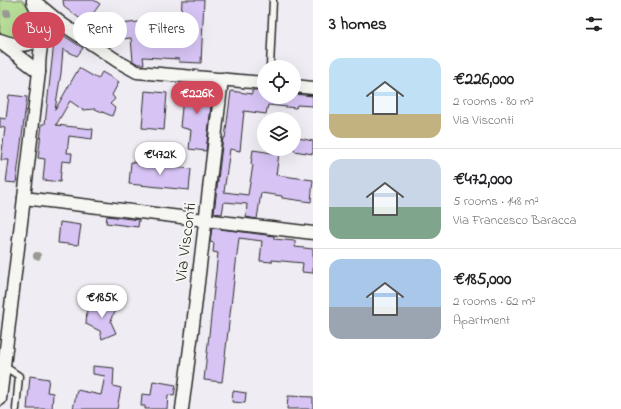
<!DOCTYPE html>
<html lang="en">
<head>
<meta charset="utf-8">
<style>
  body { margin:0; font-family:"Indie Flower",sans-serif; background:#f2f2f2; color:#202124; height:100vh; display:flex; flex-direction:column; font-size:15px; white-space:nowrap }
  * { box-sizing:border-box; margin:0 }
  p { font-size:13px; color:#757577 }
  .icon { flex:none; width:22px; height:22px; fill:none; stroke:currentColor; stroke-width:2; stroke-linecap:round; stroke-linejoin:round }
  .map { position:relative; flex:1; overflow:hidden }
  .sheet { display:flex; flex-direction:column; background:#fff; width:308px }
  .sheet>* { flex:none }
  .guide { position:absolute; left:12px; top:12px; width:241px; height:36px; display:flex; gap:8px }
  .buttons { position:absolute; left:257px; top:60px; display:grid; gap:8px }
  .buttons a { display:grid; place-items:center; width:44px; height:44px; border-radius:50%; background:#fff; box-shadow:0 4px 16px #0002; font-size:20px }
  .price { position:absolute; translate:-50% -34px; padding:0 9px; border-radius:14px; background:#fff; color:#222; font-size:13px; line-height:26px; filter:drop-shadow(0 1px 2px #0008) }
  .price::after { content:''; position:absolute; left:50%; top:24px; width:12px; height:9px; margin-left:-6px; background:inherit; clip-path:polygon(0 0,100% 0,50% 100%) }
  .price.current { background:#d1495b; color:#fff }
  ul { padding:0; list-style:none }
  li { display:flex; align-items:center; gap:12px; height:100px; padding:0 16px }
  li+li { border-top:1px solid #e0e0e0 }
  li span { display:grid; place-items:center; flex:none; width:112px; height:80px; border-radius:12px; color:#555 }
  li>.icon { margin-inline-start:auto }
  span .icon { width:48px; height:48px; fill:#fffc; stroke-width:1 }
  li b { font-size:17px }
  h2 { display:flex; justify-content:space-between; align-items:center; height:48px; padding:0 16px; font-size:17px }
  .pill { padding:0 14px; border-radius:18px; background:#fff; box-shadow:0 4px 16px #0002; font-size:14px; line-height:36px }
  .pill.current { background:#d1495b; color:#fff }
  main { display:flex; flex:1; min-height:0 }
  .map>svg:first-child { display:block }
  .green { fill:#b8dd98; stroke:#728462 }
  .building { fill:#d7c4f5; stroke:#2b2b2b }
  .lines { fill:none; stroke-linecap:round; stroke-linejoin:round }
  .service-casing { stroke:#2b2b2b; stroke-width:9 }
  .minor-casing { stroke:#2b2b2b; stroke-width:15 }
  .service { stroke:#f6f6f2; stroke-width:6 }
  .minor { stroke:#f6f6f2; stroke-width:12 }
  .tree { fill:#979b94 }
  .labels { text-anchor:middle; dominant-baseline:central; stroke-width:4; stroke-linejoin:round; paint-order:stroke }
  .street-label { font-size:17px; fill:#2b2b2b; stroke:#f6f6f2 }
</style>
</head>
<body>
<main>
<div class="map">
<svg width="313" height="409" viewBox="0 0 313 409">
  <rect width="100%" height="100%" fill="#f0ecf3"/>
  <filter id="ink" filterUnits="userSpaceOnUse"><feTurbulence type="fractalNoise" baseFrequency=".025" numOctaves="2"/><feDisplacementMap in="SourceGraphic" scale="8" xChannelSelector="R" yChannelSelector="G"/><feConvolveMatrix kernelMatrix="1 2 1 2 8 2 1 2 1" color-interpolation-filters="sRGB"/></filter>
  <g filter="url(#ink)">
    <path class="green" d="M0 0H22C46 26 35 51 0 34Z"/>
    <g class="building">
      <path d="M63 0H94L100 4 86 23 64 7Z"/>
      <path d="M182 0H204L201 63 179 62V59L143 57 144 64H138L133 61 131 38 121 39 119 24 139 22 141 37 180 39Z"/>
      <path d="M58 32 83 48 77 56 63 49 61 73 55 110 79 68 98 79 102 72 119 82 112 95 115 99 110 104 115 108 112 116 95 109 83 110 70 101 56 125 93 129 92 139 69 136 67 153H72L71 162 62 161 60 182 43 180 45 159 38 158 42 124H45L55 33Z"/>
      <path d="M213 87 206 151 189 149 191 130 180 127 184 88Z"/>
      <path d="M252 90H264V97H294V94L313 96V106L297 105 296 108 268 105 266 114 244 111 240 151 230 149 224 192 248 195 253 165 251 164 253 150 279 154 276 175 313 180 311 202 282 198V196L261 193 257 219 246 217 247 204 224 202 222 214 214 213 223 138H225L231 91 252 94Z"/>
      <path d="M145 91 167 93 164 130 142 128Z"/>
      <path d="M9 95 27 97 16 183 6 182 9 160H1L5 128 0 127V118L6 119Z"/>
      <path d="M294 137 313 141V154L294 151Z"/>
      <path d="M131 162 191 169 189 190 129 184Z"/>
      <path d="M107 216 139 220 138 227 106 223Z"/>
      <path d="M60 222 81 225 78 245 58 243Z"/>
      <path d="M212 228 274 236V239L295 241V247L313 249V273L302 272 303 263 272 260V262L260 261 262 241 239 238 222 382 204 380 218 253 213 252 214 243 210 242Z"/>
      <path d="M107 300 118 309 112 316 111 322 116 333 102 339 100 331 86 324 87 309 94 310 102 307Z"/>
      <path d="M93 366 114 368 113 386 121 388 117 409H73L77 390 101 395 105 376 93 374Z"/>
      <path d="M30 376 49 379 47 392 53 393 52 409H27Z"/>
      <path d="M153 381 176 385 174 396 168 395 167 409H145V406H141L142 394 151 395Z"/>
      <path d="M233 391 246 393 245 403 232 402Z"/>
      <path d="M288 396 313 397V409H287Z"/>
    </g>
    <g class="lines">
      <g class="service-casing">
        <g id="service">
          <path d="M270 67 273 0"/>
          <path d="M4 366 19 376 16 409"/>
        </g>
      </g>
      <g class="minor-casing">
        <g id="minor">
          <path d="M33 0 62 24 119 62 137 72 264 83"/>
          <path d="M0 40C19 47 42 50 40 22 40 15 36 8 33 2"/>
          <path d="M1 43 39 72"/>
          <path d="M294 86 313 88"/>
          <path d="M24 198 313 233"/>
          <path d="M0 399 39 72C39 61 40 35 50 27 53 25 58 24 62 24"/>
          <path d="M182 409 193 325 222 79"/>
        </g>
      </g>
      <use href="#service" class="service"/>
      <use href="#minor" class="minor"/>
    </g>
    <g class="tree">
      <circle cx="7" cy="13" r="4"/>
      <circle cx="37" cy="256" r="4"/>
    </g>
  </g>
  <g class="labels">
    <g class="street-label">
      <text transform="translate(186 242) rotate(-83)">Via Visconti</text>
    </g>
  </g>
</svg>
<div class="buttons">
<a><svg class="icon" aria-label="locate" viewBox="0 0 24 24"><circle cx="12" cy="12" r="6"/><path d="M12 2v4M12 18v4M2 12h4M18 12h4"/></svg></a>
<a><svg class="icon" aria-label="layers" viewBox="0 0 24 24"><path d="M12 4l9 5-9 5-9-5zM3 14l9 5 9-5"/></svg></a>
</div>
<b class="price current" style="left:197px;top:115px">€226K</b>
<b class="price" style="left:160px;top:176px">€472K</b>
<b class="price" style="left:102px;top:319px">€185K</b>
<div class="guide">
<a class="pill current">Buy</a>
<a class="pill">Rent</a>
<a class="pill">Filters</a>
</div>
</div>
<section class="sheet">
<h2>3 homes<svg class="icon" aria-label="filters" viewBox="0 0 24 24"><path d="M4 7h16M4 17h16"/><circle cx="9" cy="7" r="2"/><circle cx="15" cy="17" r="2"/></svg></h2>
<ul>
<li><span style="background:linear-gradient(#bfe0f5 70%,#c2b280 0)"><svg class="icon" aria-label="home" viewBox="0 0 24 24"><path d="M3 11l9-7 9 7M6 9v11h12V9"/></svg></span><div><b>€226,000</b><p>2 rooms · 80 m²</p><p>Via Visconti</p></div></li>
<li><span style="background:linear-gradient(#c9d6e8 60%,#7fa58c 0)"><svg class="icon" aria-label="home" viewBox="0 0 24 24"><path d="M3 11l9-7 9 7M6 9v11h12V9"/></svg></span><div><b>€472,000</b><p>5 rooms · 148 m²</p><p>Via Francesco Baracca</p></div></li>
<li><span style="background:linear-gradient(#a9c7e8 60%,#9aa5b1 0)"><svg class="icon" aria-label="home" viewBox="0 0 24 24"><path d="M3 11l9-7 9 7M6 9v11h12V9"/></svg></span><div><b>€185,000</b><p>2 rooms · 62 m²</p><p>Apartment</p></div></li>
</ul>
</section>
</main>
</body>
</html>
